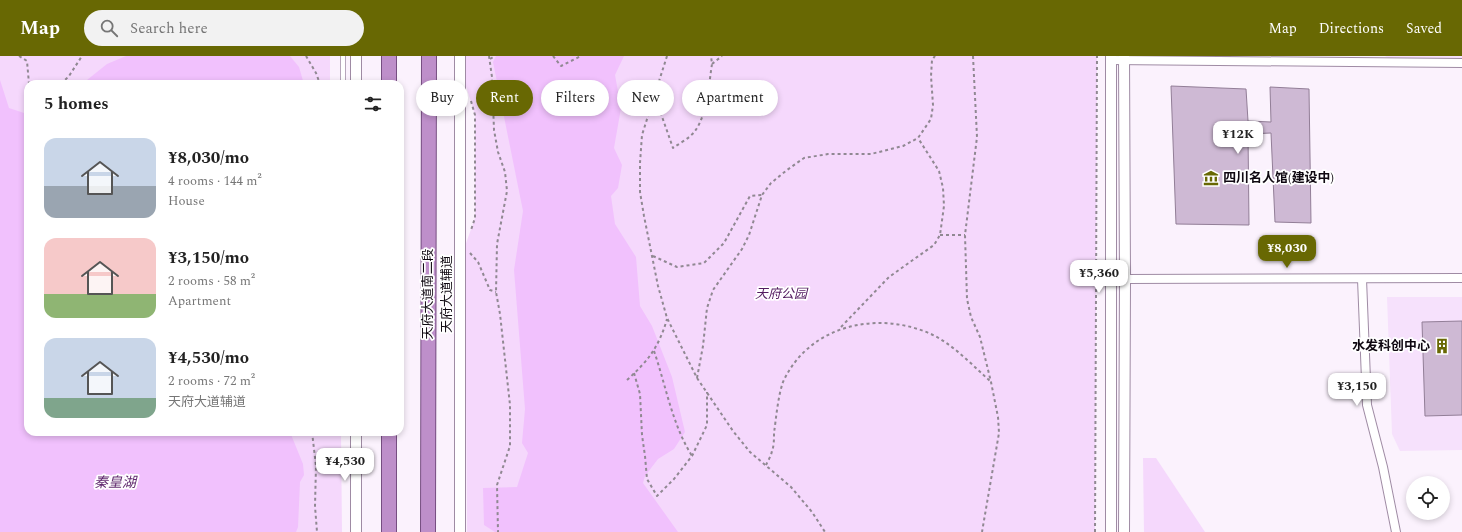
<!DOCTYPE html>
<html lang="en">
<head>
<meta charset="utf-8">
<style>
  body { margin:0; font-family:Spectral,"Noto Sans SC",serif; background:#f2f2f2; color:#222; height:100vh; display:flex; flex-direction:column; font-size:15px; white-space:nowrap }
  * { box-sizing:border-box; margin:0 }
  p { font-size:13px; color:#767676 }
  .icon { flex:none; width:22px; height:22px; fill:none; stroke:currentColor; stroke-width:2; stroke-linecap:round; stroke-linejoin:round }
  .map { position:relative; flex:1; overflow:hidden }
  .sheet { position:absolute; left:24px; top:24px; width:380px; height:356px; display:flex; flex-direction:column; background:#fff; border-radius:12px; box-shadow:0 2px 6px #0003 }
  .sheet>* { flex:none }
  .top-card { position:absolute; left:416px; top:24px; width:380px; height:36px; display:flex; gap:8px }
  .tools { position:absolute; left:1406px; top:420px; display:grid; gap:8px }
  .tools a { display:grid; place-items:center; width:44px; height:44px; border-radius:50%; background:#fff; box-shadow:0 2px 6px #0003; font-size:20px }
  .price { position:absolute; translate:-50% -34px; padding:0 9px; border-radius:8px; background:#fff; color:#222; font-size:13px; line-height:26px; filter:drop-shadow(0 1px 2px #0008) }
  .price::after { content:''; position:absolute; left:50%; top:24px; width:12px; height:9px; margin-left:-6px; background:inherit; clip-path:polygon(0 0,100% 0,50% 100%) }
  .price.current { background:#686803; color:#fff }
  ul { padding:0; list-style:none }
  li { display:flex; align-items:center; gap:12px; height:100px; padding:0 20px }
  li span { display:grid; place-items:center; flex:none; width:112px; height:80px; border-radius:12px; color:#555 }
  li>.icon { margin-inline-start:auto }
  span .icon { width:48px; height:48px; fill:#fffc; stroke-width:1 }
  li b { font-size:17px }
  h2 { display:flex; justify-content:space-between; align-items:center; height:48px; padding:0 20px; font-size:17px }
  .pill { padding:0 14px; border-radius:18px; background:#fff; box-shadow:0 2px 6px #0003; font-size:14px; line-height:36px }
  .pill.current { background:#686803; color:#fff }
  header { display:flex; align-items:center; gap:24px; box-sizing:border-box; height:56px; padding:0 20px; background:#686803; color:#fff }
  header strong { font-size:19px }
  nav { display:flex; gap:22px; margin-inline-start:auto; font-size:14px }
  .search { width:280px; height:36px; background:#f2f2f2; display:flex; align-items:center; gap:10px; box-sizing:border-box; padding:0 14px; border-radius:22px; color:#767676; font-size:15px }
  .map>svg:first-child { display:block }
  .built { fill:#f6e1fc }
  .green { fill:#f5d8fc }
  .water { fill:#f1c1fd }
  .building { fill:#ceb9d4; stroke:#927e97 }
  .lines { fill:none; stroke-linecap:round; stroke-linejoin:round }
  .service-casing { stroke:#9f8ba4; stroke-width:5.5 }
  .minor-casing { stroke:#9f8ba4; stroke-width:10 }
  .tertiary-casing { stroke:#9f8ba4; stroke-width:12 }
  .trunk-casing { stroke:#764e81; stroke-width:16 }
  .path { stroke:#908892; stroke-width:2; stroke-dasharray:3 3; stroke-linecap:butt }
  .service { stroke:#fff; stroke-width:4 }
  .minor { stroke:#fff; stroke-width:8 }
  .tertiary { stroke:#fff; stroke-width:10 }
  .trunk { stroke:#be8fca; stroke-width:14 }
  .labels { text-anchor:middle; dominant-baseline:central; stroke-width:3.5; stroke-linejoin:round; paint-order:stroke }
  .poi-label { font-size:13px; font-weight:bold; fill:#0f0811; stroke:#fff; text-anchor:start }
  .street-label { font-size:13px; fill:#0f0811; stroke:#fff }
  .park-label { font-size:13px; font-style:italic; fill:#531b60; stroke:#fff }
  .water-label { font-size:14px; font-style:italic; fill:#612a6f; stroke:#fff }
</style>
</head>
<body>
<header>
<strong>Map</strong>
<div class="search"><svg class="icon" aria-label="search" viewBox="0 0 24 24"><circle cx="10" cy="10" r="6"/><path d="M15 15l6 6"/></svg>Search here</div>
<nav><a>Map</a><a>Directions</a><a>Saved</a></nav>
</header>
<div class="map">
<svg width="1462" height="476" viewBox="0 0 1462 476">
  <rect width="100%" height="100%" fill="#fbf2fd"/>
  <g class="built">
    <path d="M1385 0H1462V2H1388Z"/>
    <path d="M1387 241H1462V394L1400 395 1392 378Z"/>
  </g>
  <g class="green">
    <path d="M0 0H330V28H28V376H341L342 476H0Z"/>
    <path d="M466 0H1097L1095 476H467L465 190 475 162V59L465 27Z"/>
    <path d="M1143 402H1156L1205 476H1144Z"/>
  </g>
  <g class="water">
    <path d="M126 0H290L299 11 304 28H82L107 8Z"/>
    <path d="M496 0H624L615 19 621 52 614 92 622 109 618 132 611 140 615 168 636 201 640 250 652 270 672 321 685 376 674 393 658 403 645 420 643 427 678 476H495L484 469 483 432 517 431 528 397 522 387 525 353 514 214 523 155 493 6Z"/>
    <path d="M0 24 9 52 24 57 28 56V376H290L303 408 304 419 300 426 298 471 296 476H0Z"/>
  </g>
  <g class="building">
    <path d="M1171 30 1246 33 1248 65 1271 66 1270 31 1309 33 1311 167 1275 166 1271 77 1248 78 1249 169 1176 168Z"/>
    <path d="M1462 265V359L1425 360 1422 266Z"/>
  </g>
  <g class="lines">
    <g class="service-casing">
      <path id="service" d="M343 28V0"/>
    </g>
    <g class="minor-casing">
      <g id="minor">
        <path d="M1111 4 1462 7"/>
        <path d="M1110 221 1125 223 1462 222"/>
        <path d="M1362 223 1367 349 1383 411 1396 476"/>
      </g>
    </g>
    <g class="tertiary-casing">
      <g id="tertiary">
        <path d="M356 0V28"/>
        <path d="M1124 0 1125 223 1124 476"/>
        <path d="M356 376V476"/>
        <path d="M460 476V0"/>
        <path d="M1111 476V0"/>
      </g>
    </g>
    <g class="trunk-casing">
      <g id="trunk">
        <path d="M389 0V28"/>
        <path d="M389 376V476"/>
        <path d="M428 476 429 0"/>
      </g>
    </g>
    <g class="path">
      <path d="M19 0 27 5 29 28"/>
      <path d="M306 0 316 17 320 28"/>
      <path d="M489 0 492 21 494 74 498 96 505 116 507 135 497 188 496 236 500 258 510 349V390L497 429 498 476"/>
      <path d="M553 0 561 10 581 0"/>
      <path d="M667 0 642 79 640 107V136L644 160 658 230 667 262 697 322 733 375 750 396 791 431 812 456 825 476"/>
      <path d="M973 0 977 81 965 179 967 243 971 261 980 281 991 326 998 361 999 377 982 476"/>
      <path d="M490 3 495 0"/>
      <path d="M712 8 722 0"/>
      <path d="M61 28 69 20 82 0"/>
      <path d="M471 45 475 59V162L471 174"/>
      <path d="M650 52 660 55 673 92C680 87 690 82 695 75 707 59 709 27 712 8L711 0"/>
      <path d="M940 179H965"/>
      <path d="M470 197 478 206 490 234 496 236"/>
      <path d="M653 200 677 211 704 207 724 187 750 140 762 139"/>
      <path d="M841 271 889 221 934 189 940 179 944 150 943 132 939 115 918 82"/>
      <path d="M654 295C666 330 672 368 692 400"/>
      <path d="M634 317 640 338 642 379 645 400 647 423 657 440 674 423 692 400 707 369V336"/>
      <path d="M697 322 703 290 707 252 713 234 742 193 749 179 762 139 771 127 787 114 804 102 828 98H871L903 90 918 82 931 63 933 49 931 20 932 4 935 0"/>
      <path d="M627 324C648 305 659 291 667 263"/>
      <path d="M312 376 316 410 315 450 317 476"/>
      <path d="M766 409C768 405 771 400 772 395 774 390 774 383 774 377 776 363 778 340 783 326 809 269 877 254 931 278 954 289 972 309 990 325"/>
      <path d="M1095 476 1097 0"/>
    </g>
    <use href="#service" class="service"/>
    <use href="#minor" class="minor"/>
    <use href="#tertiary" class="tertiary"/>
    <use href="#trunk" class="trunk"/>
  </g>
  <defs>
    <g id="museum-bare" transform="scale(1.2)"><path d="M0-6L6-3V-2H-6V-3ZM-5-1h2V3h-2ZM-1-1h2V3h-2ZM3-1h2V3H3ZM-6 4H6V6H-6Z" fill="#686803" stroke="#fff" stroke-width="2.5" paint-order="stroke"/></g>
    <g id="building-bare" transform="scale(1.2)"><path d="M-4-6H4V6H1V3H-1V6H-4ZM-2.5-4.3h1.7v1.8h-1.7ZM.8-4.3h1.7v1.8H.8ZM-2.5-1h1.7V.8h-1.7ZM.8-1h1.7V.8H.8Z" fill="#686803" stroke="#fff" stroke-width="2.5" paint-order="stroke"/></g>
  </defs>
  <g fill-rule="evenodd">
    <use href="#museum-bare" x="1211" y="122"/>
    <use href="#building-bare" x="1442" y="290"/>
  </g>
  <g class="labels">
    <g class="poi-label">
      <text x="1223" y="122">四川名人馆(建设中)</text>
      <text x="1430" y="290" text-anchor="end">水发科创中心</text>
    </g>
    <g class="street-label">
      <text transform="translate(428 238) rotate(-90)">天府大道南二段</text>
      <text transform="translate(447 238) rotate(-90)">天府大道辅道</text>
    </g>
    <g class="park-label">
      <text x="781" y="238">天府公园</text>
    </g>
    <g class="water-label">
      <text x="115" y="426">秦皇湖</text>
    </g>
  </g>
</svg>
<div class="tools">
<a><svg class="icon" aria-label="locate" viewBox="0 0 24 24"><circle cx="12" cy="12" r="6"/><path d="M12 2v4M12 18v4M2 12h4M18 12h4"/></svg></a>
</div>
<b class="price" style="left:1238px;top:99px">¥12K</b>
<b class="price current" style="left:1287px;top:213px">¥8,030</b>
<b class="price" style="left:1099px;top:238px">¥5,360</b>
<b class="price" style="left:1357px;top:351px">¥3,150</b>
<b class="price" style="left:345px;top:426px">¥4,530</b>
<div class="top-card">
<a class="pill">Buy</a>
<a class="pill current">Rent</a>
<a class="pill">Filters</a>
<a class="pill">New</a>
<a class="pill">Apartment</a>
</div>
<section class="sheet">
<h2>5 homes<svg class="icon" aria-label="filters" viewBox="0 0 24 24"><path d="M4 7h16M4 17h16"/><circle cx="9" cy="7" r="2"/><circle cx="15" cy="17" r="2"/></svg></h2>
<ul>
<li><span style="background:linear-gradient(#c9d6e8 60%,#9aa5b1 0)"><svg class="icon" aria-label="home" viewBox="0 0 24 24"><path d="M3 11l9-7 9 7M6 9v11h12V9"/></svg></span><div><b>¥8,030/mo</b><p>4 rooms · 144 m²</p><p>House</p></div></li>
<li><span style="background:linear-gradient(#f6c9c9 70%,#8fb573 0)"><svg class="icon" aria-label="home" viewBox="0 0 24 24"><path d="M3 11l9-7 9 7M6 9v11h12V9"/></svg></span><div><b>¥3,150/mo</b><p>2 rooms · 58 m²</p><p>Apartment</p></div></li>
<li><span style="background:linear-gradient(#c9d6e8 75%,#7fa58c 0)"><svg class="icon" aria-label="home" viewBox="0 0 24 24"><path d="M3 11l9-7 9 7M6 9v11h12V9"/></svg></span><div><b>¥4,530/mo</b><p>2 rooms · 72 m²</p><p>天府大道辅道</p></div></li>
</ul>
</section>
</div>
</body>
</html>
